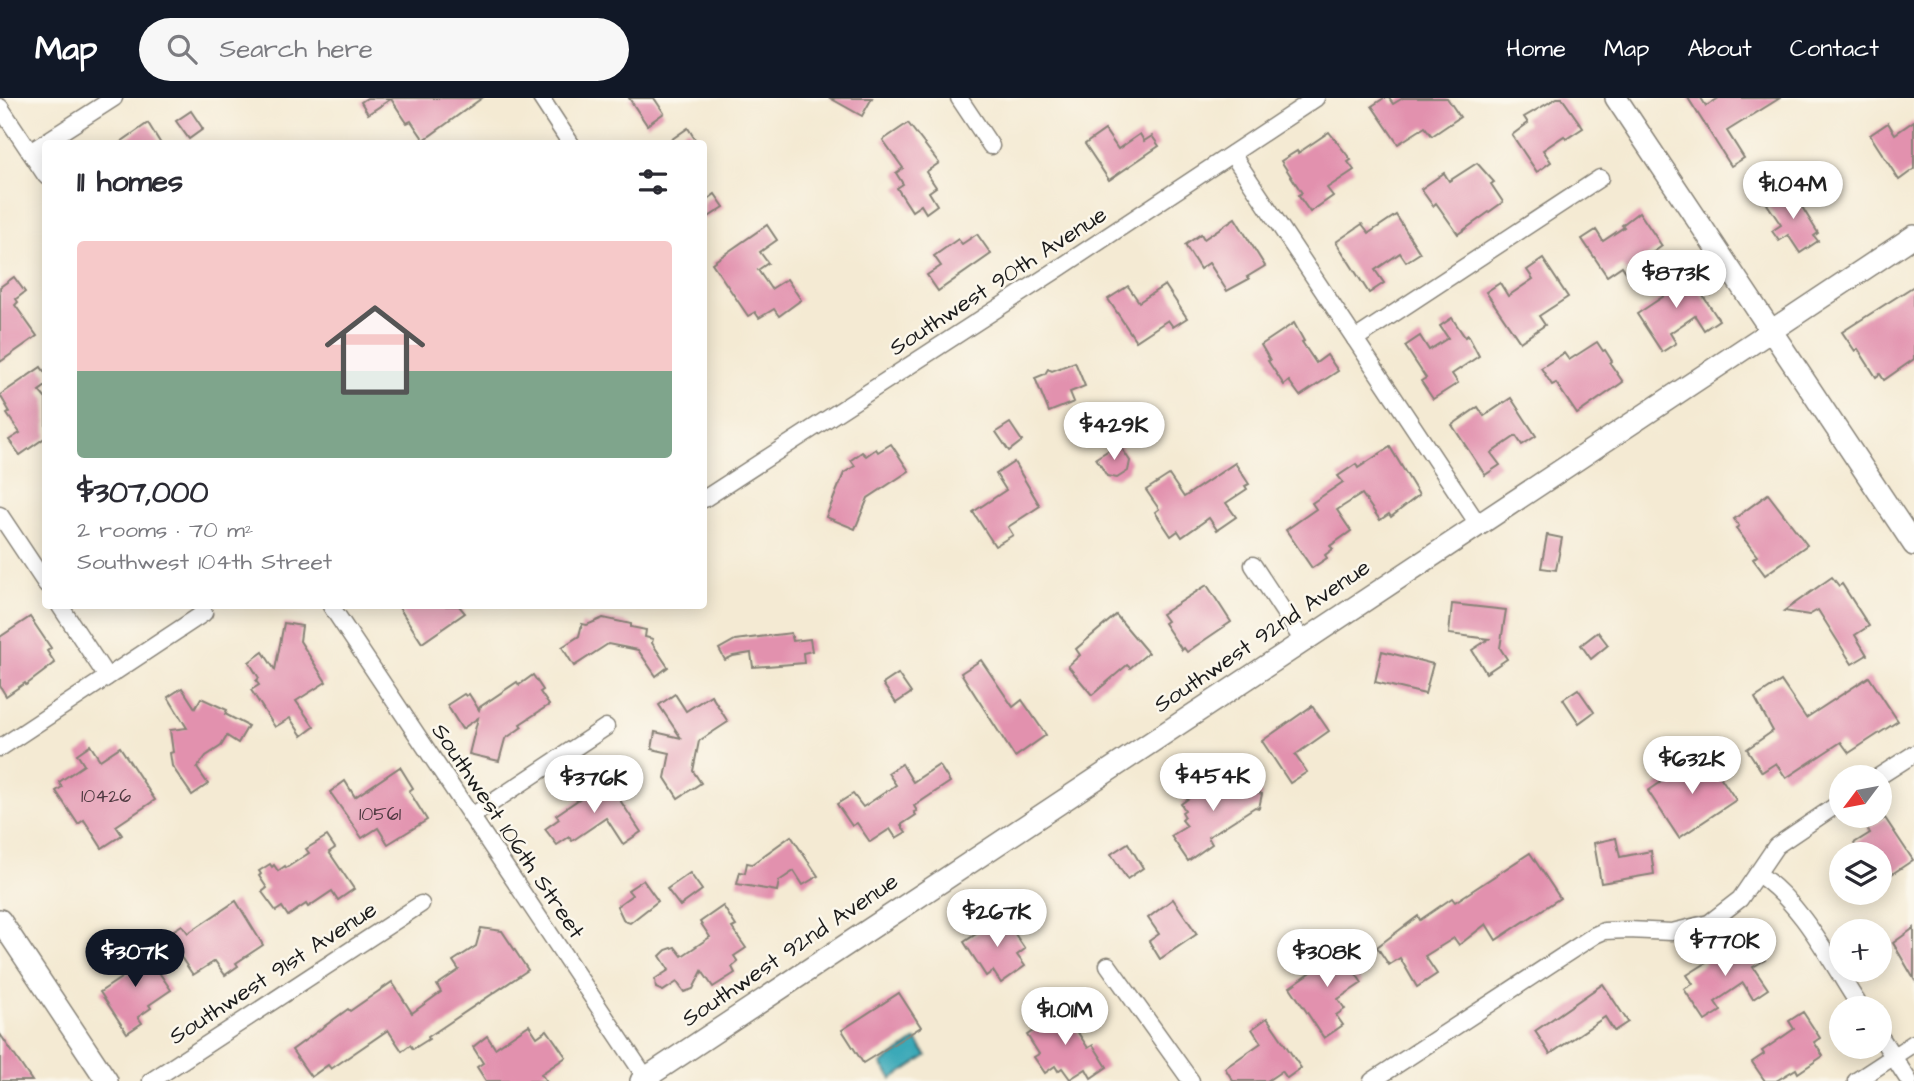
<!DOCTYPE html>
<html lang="en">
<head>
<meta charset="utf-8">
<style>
  body { margin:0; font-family:"Architects Daughter",sans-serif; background:#f7f7f7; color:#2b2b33; height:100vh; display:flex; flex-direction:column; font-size:26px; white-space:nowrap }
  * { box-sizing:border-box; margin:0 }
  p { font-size:23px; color:#7c7c81 }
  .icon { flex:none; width:38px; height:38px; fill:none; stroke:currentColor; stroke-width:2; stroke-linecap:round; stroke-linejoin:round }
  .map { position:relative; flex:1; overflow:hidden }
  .side { position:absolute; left:42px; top:42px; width:665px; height:469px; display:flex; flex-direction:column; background:#fff; border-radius:7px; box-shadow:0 4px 18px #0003 }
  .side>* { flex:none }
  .needle { width:46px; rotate:238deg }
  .tools { position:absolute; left:1829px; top:667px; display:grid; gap:14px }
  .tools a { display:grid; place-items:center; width:63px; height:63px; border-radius:50%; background:#fff; box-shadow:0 4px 18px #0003; font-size:35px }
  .price { position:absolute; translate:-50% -60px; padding:0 16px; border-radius:24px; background:#fff; color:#222; font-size:23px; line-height:46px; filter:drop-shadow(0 2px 4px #0008) }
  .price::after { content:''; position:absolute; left:50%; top:42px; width:21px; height:16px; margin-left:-10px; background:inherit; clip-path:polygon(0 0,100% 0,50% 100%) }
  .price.selected { background:#111827; color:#fff }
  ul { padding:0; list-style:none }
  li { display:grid; align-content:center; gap:14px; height:371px; padding:0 35px }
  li+li { border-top:2px solid #e1e1e2 }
  li span { display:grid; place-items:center; height:217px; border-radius:7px; color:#555 }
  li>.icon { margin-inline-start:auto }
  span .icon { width:126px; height:126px; fill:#fffc; stroke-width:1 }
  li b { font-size:30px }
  h2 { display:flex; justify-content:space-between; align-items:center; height:84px; padding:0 35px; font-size:30px }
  header { display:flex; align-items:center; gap:42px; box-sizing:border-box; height:98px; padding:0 35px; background:#111827; color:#fff }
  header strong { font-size:33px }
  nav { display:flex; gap:38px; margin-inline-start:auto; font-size:24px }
  .search { width:490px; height:63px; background:#f7f7f7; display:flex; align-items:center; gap:18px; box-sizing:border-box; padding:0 24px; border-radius:38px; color:#7c7c81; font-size:26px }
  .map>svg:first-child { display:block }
  .water { fill:#3aa9b8; stroke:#2b626a; stroke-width:2 }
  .building { fill:#e291ae }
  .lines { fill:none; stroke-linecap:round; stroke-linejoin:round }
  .street-casing { stroke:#888378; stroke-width:19 }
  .secondary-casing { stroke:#888378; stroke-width:24 }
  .street { stroke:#fff; stroke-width:16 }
  .secondary { stroke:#fff; stroke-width:21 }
  .labels { text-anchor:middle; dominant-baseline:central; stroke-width:5; stroke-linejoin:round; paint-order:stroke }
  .number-label { font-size:19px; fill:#4e3940 }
  .street-label { font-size:23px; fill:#1c1c1c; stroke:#fbf7ec }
</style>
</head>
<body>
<header>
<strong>Map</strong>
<div class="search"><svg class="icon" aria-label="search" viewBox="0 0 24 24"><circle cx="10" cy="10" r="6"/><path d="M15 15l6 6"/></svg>Search here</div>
<nav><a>Home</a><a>Map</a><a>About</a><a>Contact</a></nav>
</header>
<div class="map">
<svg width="1914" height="983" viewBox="0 0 1914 983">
  <rect width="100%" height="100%" fill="#fbf7ec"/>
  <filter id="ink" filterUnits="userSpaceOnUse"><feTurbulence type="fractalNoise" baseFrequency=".0143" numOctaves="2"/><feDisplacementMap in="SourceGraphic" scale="14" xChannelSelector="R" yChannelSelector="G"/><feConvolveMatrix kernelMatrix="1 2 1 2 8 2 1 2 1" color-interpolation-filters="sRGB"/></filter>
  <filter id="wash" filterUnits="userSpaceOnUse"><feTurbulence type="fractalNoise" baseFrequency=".00686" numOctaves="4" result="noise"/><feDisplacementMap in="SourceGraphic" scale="28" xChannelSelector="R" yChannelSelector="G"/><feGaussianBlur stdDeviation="1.57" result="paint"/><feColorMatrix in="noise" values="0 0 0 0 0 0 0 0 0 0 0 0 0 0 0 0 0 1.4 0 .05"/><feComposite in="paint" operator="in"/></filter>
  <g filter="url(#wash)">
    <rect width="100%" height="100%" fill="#f4ead3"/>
    <path class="water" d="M916 942 927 958 892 981 881 966Z"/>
    <g id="blocks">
      <g class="building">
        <path d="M367 0H482L424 42 411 23 407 25 391 1 368 16 361 4Z"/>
        <path d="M629 0H654L664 15 647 27Z"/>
        <path d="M830 0H872L862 18Z"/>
        <path d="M1384 0H1389L1393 6 1403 0H1447L1460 19 1432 38 1425 29 1398 46 1372 8Z"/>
        <path d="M1557 0H1562L1583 30 1566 41 1564 38 1543 52 1551 64 1537 74 1512 37 1528 25 1524 19Z"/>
        <path d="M1688 0H1701L1706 8 1719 0H1780L1727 33 1744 60 1731 68Z"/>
        <path d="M191 13 203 31 189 41 176 23Z"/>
        <path d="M1914 23V71L1899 82 1870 37 1888 25 1895 36Z"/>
        <path d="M148 25 161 46H118Z"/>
        <path d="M908 25 939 65 926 74 936 89 929 94 937 107 926 115 921 107 912 113 897 90 903 86 896 75 903 70 883 42Z"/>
        <path d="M688 30 698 46H665Z"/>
        <path d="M1105 32 1118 51 1140 36 1144 43 1152 38 1159 48 1109 82 1085 46Z"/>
        <path d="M1329 34 1351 62 1348 64 1354 72 1327 90 1333 98 1310 114 1298 97 1302 95 1281 63 1297 53 1298 55Z"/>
        <path d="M1477 65 1494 84 1491 86 1503 104 1458 136 1436 105 1433 108 1421 91 1444 75 1449 83Z"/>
        <path d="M1791 91 1818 135 1814 138 1818 143 1800 155 1788 137 1779 143 1772 133 1781 127 1767 106Z"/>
        <path d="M715 96 724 109 704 122V104Z"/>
        <path d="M1639 114 1662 148 1626 174 1622 168 1607 178 1582 141 1596 132 1603 143 1624 129 1622 127Z"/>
        <path d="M1396 117 1420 155 1406 164 1400 155 1375 172 1384 185 1369 195 1336 144 1362 126 1369 135Z"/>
        <path d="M1235 120 1265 168 1247 179 1249 181 1227 193 1209 165 1200 171 1185 147 1201 136 1204 141Z"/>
        <path d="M767 127 777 142 760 154 768 165 758 172 771 191 787 181 801 202 779 218 774 211 759 220 755 214 748 218 712 165Z"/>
        <path d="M977 136 991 156 938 193 927 177 941 168 934 158 958 141 962 146Z"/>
        <path d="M1543 161 1568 199 1539 218 1545 227 1520 244 1486 194 1500 185 1508 198 1533 181 1527 172Z"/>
        <path d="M1685 171 1719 222 1704 232 1695 218 1670 235 1676 245 1662 254 1637 216 1664 198 1658 189Z"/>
        <path d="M14 179 25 194 16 201 18 204 15 207 37 238 0 264V189Z"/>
        <path d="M1165 187 1187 220 1173 229 1168 222 1136 243 1108 201 1128 188 1139 204Z"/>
        <path d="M1914 188V261L1884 282 1880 276 1876 279 1858 251 1855 253 1842 234Z"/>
        <path d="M1452 220 1465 239 1468 237 1479 258 1452 276 1458 285 1433 301 1421 283 1426 280 1405 248 1420 238 1429 252 1448 240 1440 228Z"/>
        <path d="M1294 225 1304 243 1302 244 1316 265 1327 257 1338 273 1300 298 1289 283 1284 287 1268 263 1270 262 1261 247Z"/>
        <path d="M1597 244 1603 253 1605 252 1612 263 1610 265 1623 284 1577 316 1556 285 1552 287 1541 270 1564 255 1569 262Z"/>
        <path d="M1075 264 1085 288 1070 294 1074 304 1049 314 1035 280 1045 276 1048 271 1052 273Z"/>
        <path d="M41 269 46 276V288L39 293 46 301V339L20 357 9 342 20 335 7 316 10 314 0 297Z"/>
        <path d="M1511 300 1536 338 1522 347 1516 338 1491 355 1500 367 1485 377 1452 327 1478 309 1484 318Z"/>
        <path d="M1010 325 1022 343 1009 353 996 334Z"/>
        <path d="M891 346 909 373 868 400 855 431 826 419 844 375 855 368 851 362 862 354 866 358 876 351 878 354Z"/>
        <path d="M1119 346 1130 363 1128 373 1117 380 1107 378 1096 360Z"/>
        <path d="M1390 349 1419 397 1391 419 1389 416 1380 422 1362 396 1337 412 1351 433 1330 448 1333 451 1325 457 1327 460 1312 470 1286 432 1316 411 1312 405 1343 384 1338 378 1356 366 1358 370Z"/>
        <path d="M1014 364 1040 408 1008 429 1013 437 995 448 973 414 1006 392 996 376Z"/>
        <path d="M1235 365 1249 386 1245 388 1247 391 1226 405 1236 419 1217 432 1209 420 1182 439 1178 433 1171 438 1155 414 1159 411 1146 392 1169 377 1184 399Z"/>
        <path d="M1768 396 1807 447 1765 477 1753 461 1757 458 1736 430 1739 428 1734 421Z"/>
        <path d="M1547 437 1562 440 1556 472 1541 470Z"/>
        <path d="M1832 479 1839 488 1842 486 1869 528 1855 537 1867 557 1852 566 1818 512 1809 517 1784 513Z"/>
        <path d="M1207 487 1231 524 1187 554 1184 550 1182 552 1164 525 1167 523 1162 516Z"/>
        <path d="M1452 506 1506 512 1500 550 1507 561 1486 575 1472 552 1489 541 1449 536Z"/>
        <path d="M398 508H459L465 515 422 545Z"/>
        <path d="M1116 517 1148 555 1130 570 1127 567 1092 597 1068 568 1080 557 1076 551Z"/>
        <path d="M30 519 51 550 47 553 55 565 26 587 25 585 6 598 0 588V539Z"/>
        <path d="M603 520 631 526V529L646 532 645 539 653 541 652 545 668 569 656 578 638 552 608 546 574 568 562 549 579 538 582 526 587 527Z"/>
        <path d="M284 525 302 528 300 543 326 584 296 603 314 629 302 638 290 620 275 629 251 592 259 587 256 583 259 580 249 564 263 554 275 572Z"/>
        <path d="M1598 534 1608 547 1591 561 1581 547Z"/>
        <path d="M791 535 793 543 810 541 812 553 803 555 804 565 753 569 751 555 733 558 725 562 719 551 735 542Z"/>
        <path d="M1382 553 1433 566 1425 596 1375 584Z"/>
        <path d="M981 562 1013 609 1022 602 1046 637 1015 659 961 575Z"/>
        <path d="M898 576 911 595 896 605 883 586Z"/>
        <path d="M533 577 543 592 540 594 549 607 520 626 522 629 505 641 499 663 469 656 478 620 462 631 447 607 464 596 466 598 469 596 479 612 480 609 517 584 519 587Z"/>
        <path d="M1869 579 1898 623 1849 655 1841 644 1786 680 1776 665 1762 674 1747 651 1773 633 1755 600 1781 583 1806 620Z"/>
        <path d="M182 590 195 610 201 600 227 612 225 616 248 628 238 645 227 638 221 648 206 658 197 670 208 686 192 697 172 668 170 655 173 654 170 632 187 630 168 599Z"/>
        <path d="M1578 591 1594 614 1579 625 1563 601Z"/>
        <path d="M675 596 686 613 711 597 728 624 699 643 693 673 701 685 678 700 665 680 670 655 652 651 655 634 681 640 659 607Z"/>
        <path d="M1312 608 1329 633 1295 657 1307 674 1290 685 1262 643Z"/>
        <path d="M90 647 100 662 120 649 155 702 116 728 122 737 102 750 84 722 78 726 56 693 62 689 59 684 84 667 77 656Z"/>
        <path d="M1704 655 1736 702 1679 740 1648 693Z"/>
        <path d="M902 666 913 684 939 667 950 684 914 708 917 713 914 714 916 717 901 727 906 734 896 740 890 731 870 744 857 725 852 728 837 706 853 696 863 709 896 687 888 675Z"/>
        <path d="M400 669 413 690 409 693 427 722 388 746 378 730 362 740 330 694 345 683 355 699Z"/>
        <path d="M1225 673 1232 684 1243 687 1242 690 1262 696 1259 710 1255 709 1208 739 1212 746 1188 763 1171 738 1187 728 1182 722 1185 719 1182 714 1185 712 1181 706 1193 697 1192 695Z"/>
        <path d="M604 678 641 734 623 746 606 720 572 743 569 739 557 747 545 731 559 721 556 717 591 693 588 689Z"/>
        <path d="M1885 720 1913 762 1880 784V756H1845L1856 749 1854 745 1870 735 1867 731Z"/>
        <path d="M327 738 335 750 329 754 354 791 338 802 332 793 308 809 306 806 288 818 282 809 276 813 262 794 267 790 259 778 261 776 259 773 270 766 272 769 274 767 278 773 285 768 286 770 309 755 306 751Z"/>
        <path d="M791 738 818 778 803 787 794 773 779 783 777 793 737 786 740 774 745 775 747 765 752 766Z"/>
        <path d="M1616 740 1620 759 1651 753 1654 776 1601 785 1594 745Z"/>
        <path d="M1128 745 1143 770 1127 781 1111 756Z"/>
        <path d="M1530 755 1560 800 1496 842 1486 826 1459 847 1454 840 1425 858 1437 876 1417 889 1400 860 1389 867 1377 849 1418 818 1420 822 1452 800 1455 804Z"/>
        <path d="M690 775 702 792 680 808 667 791Z"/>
        <path d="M643 782 658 803 630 825 624 823 617 808 632 797 628 792Z"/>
        <path d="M1173 801 1197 836 1160 861 1149 843 1159 836 1148 820Z"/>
        <path d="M236 803 263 847 236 865 238 868 225 877 215 863 193 877 166 837 182 827 188 835Z"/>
        <path d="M723 808 736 828 732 830 746 850 734 858 738 864 732 869 735 875 713 889 702 873 693 891 684 894 677 884 663 893 656 890 655 881 669 872 660 858 666 852 675 849 682 858 710 839 700 824Z"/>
        <path d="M1001 815 1025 851 1017 857 1025 868 1001 885 993 873 986 878 964 844 985 830 983 827Z"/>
        <path d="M481 830 502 833 528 872 428 939 429 941 413 951 410 947 402 953 388 932 331 971 328 967 311 979 292 952 348 911 350 913 392 884 412 915 441 894 437 887 459 872 453 863 476 848Z"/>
        <path d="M1914 830V881L1893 845Z"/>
        <path d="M1333 841 1362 885 1338 901 1345 911 1336 917 1343 927 1324 940 1290 889 1327 863 1318 850Z"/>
        <path d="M135 845 139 850 141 848 171 892 149 907 151 910 138 919 142 925 127 935 100 894 133 872 121 854Z"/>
        <path d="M1754 846 1765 862 1753 869 1768 891 1753 901 1743 885 1715 904 1721 913 1705 923 1684 891 1693 886 1687 877 1706 865 1703 861 1718 851 1719 853 1726 848 1730 855 1740 848 1743 853Z"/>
        <path d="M1603 886 1628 924 1614 933 1605 919 1550 956 1535 933Z"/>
        <path d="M899 895 921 929 863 965 842 932Z"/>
        <path d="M1072 908 1084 925 1075 930 1088 950 1093 947 1107 969 1091 980 1086 971 1070 981 1062 970 1058 973 1055 968 1045 975 1034 959 1039 956 1027 937Z"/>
        <path d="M1803 914 1820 940 1814 944 1823 958 1798 975 1796 971 1776 983H1765L1752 964 1764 956 1762 953 1794 931 1789 923Z"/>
        <path d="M1267 920 1301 970 1287 980 1282 973 1267 983H1233L1225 970 1261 945 1252 931Z"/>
        <path d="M529 927 537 939 547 932 566 959 541 976 546 983H486L477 969 483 965 473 949 487 938 495 950Z"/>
        <path d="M0 936 32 983H0Z"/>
      </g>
    </g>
  </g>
  <g filter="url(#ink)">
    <use href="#blocks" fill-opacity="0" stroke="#888378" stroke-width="2"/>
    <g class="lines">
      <g class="street-casing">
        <g id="street">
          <path d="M541 0 571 46"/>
          <path d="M959 0 991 48"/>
          <path d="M0 9 46 78"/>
          <path d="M30 54 114 0"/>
          <path d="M1232 56 1478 426"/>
          <path d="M1355 241 1600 80"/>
          <path d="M704 401 1055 173 1316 0"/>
          <path d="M0 417 46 486"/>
          <path d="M1253 467 1303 543"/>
          <path d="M60 508 107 579"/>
          <path d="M331 508 648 983"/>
          <path d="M0 650 204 515"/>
          <path d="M1878 679 1914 656"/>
          <path d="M472 718 606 629"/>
          <path d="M1758 776C1803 806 1831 865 1861 910"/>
          <path d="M1108 867 1191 983"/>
          <path d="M1880 938 1909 983"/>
          <path d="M151 983 421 806"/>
          <path d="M1372 983 1595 837 1604 833 1628 832 1672 834 1709 825 1740 801 1776 748 1841 704"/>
          <path d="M1856 983 1914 945"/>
        </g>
      </g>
      <g class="secondary-casing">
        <g id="secondary">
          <path d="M1616 0 1914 447"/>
          <path d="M0 822 107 983"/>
          <path d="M641 983 1914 138"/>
        </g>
      </g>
      <use href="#street" class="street"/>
      <use href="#secondary" class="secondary"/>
    </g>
  </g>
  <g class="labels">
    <g class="number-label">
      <text x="106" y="698">10426</text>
      <text x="380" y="716">10561</text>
    </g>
    <g class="street-label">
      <text transform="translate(998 183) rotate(-33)">Southwest 90th Avenue</text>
      <text transform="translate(1262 538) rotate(-34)">Southwest 92nd Avenue</text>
      <text transform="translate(508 733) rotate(56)">Southwest 106th Street</text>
      <text transform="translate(790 852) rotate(-34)">Southwest 92nd Avenue</text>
      <text transform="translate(273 875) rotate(-33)">Southwest 91st Avenue</text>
    </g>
  </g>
</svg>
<div class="tools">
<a><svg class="needle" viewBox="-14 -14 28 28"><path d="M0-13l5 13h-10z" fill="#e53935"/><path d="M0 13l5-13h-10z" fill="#7c7c81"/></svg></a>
<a><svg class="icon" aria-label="layers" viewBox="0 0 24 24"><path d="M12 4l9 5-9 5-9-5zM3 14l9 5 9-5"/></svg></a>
<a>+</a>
<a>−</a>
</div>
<b class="price" style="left:1793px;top:123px">$1.04M</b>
<b class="price" style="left:1676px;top:212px">$873K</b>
<b class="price" style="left:1114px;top:364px">$429K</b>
<b class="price" style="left:1692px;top:698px">$632K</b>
<b class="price" style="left:1213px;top:715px">$454K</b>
<b class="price" style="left:594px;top:717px">$376K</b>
<b class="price" style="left:997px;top:851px">$267K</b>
<b class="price" style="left:1725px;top:880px">$770K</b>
<b class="price selected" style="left:135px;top:891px">$307K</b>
<b class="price" style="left:1327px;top:891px">$308K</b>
<b class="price" style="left:1065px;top:949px">$1.01M</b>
<section class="side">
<h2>11 homes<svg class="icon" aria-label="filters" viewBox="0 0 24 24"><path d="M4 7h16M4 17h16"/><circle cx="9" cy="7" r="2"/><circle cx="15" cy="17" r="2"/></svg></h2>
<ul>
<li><span style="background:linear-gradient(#f6c9c9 60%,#7fa58c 0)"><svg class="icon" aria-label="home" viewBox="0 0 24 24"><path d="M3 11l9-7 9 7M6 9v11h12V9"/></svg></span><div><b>$307,000</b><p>2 rooms · 70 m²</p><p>Southwest 104th Street</p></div></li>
</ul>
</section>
</div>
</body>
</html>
